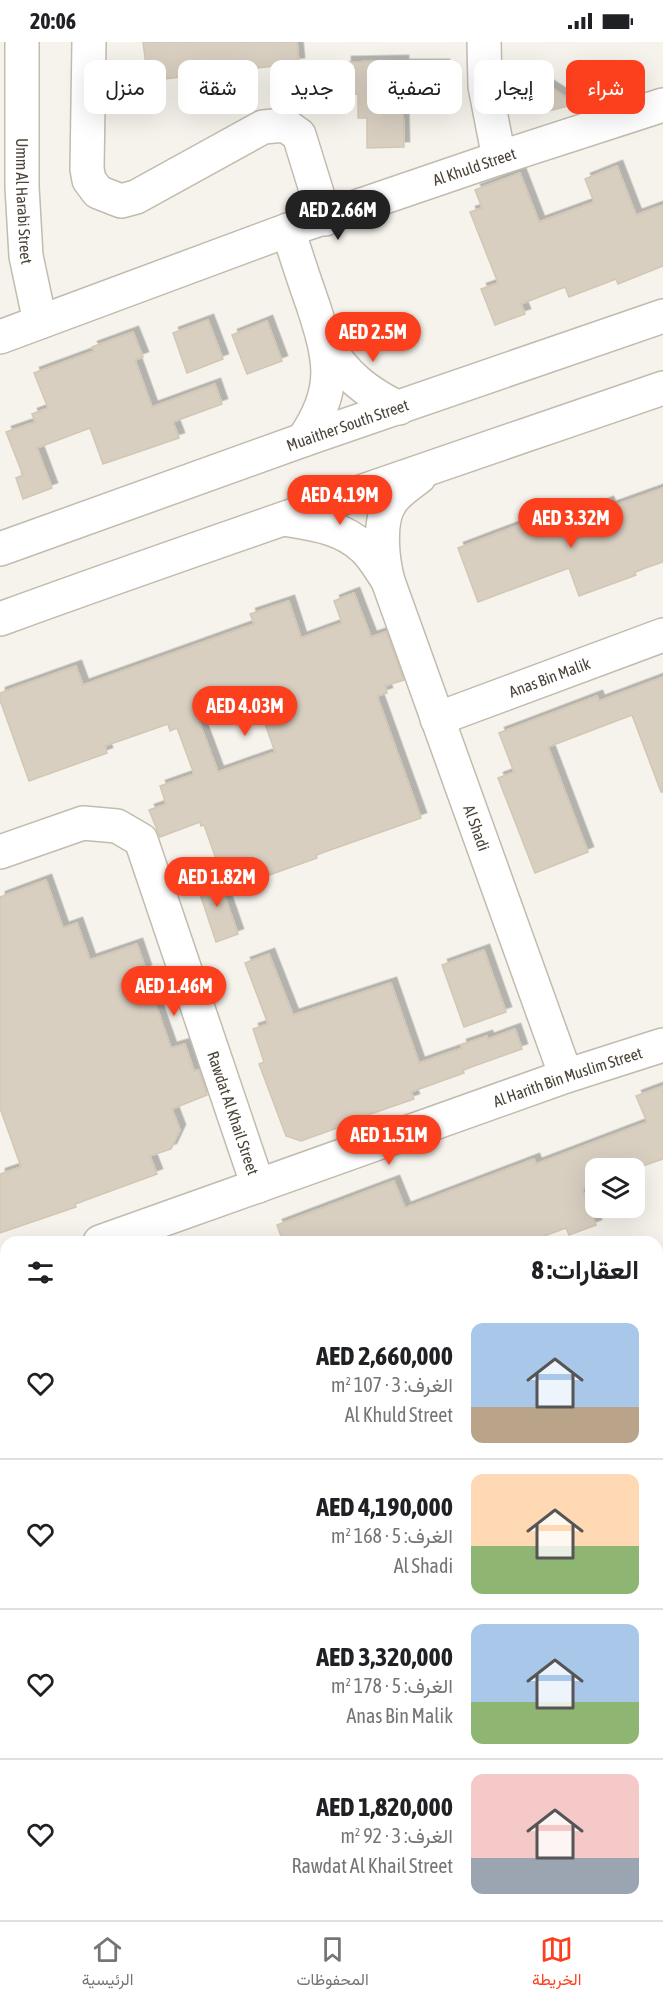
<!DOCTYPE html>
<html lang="ar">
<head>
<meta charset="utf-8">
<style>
  body { margin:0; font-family:"Asap Condensed",Vazirmatn,sans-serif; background:#f2f2f2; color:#202124; direction:rtl; height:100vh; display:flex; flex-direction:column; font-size:22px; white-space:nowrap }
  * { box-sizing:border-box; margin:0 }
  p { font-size:20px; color:#757577 }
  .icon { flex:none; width:33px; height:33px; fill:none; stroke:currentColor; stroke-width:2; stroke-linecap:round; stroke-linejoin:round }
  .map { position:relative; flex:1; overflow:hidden; direction:ltr }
  .details { position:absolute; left:0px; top:1194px; width:663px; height:684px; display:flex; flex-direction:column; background:#fff; border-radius:18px 18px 0 0; box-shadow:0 6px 24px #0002; direction:rtl }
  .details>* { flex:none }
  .hud { position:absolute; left:18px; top:18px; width:627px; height:54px; direction:rtl; display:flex; gap:12px }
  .fabs { position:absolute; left:585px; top:1116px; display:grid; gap:12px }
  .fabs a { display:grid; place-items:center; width:60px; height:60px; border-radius:12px; background:#fff; box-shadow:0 6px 24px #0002; font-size:30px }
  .price { position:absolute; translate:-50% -51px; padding:0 14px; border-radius:21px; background:#fc3f1d; color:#fff; font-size:20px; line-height:39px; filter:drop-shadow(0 2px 3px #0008) }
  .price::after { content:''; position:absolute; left:50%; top:36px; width:18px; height:14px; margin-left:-9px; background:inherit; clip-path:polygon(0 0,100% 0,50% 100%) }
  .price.current { background:#222; color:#fff }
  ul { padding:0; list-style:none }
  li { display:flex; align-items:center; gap:18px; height:150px; padding:0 24px }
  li+li { border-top:2px solid #e0e0e0 }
  li span { display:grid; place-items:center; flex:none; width:168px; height:120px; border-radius:12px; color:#555 }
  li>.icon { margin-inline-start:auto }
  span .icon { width:72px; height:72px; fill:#fffc; stroke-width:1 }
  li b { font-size:26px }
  h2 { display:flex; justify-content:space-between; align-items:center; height:72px; padding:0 24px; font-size:26px }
  .tag { padding:0 21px; border-radius:12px; background:#fff; box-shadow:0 6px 24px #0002; font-size:21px; line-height:54px }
  .tag.current { background:#fc3f1d; color:#fff }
  .status { display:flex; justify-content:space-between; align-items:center; height:42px; padding:0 30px; background:#fff; direction:ltr }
  .status svg { height:16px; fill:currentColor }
  .tabs { display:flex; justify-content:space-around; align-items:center; height:84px; border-top:2px solid #e0e0e0; background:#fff; font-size:16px; color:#757577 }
  .tabs a { display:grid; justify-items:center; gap:3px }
  .tabs .current { color:#fc3f1d }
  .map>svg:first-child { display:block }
  .building { fill:#d8cfc1; stroke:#d3c7b4; stroke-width:1.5; fill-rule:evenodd; filter:url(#shadow) }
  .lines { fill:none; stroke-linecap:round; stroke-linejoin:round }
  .minor-casing { stroke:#c2bbae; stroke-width:36 }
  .minor { stroke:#fff; stroke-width:33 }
  .labels { text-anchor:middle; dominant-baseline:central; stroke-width:5; stroke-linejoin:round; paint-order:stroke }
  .street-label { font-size:16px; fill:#4b4439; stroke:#fff }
</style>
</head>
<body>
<div class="status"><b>20:06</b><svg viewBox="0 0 49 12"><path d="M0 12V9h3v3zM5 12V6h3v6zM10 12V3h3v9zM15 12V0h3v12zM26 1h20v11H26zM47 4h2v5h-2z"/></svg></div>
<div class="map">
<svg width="663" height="1878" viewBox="0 0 663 1878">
  <defs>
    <filter id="shadow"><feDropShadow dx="5.5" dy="-5.5" stdDeviation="0" flood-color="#0004"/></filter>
  </defs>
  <rect width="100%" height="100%" fill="#f6f3ec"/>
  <g class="building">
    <path d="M143 0H297L299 21 148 39Z"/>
    <path d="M403 19V23H444V64H403L404 105 367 106V76H358V52H346V20Z"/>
    <path d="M524 28 576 62 545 70 511 47Z"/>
    <path d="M617 124 636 173 663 163V224L618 242 616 237 569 255 565 245 521 262 525 272 495 283 481 247 498 241 470 170 482 166 475 148 520 131 539 180 594 160 585 137Z"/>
    <path d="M208 278 223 317 187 331 173 291Z"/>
    <path d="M267 279 282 319 247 332 232 293Z"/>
    <path d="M133 290 143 315 135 318 152 365 215 342 222 362 173 380 179 396 103 422 90 386 37 406 52 446 23 457 16 436 23 433 6 390 35 380 32 372 48 366 34 331 94 309 92 305Z"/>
    <path d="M663 446V520L634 530 636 533 579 554 569 526 478 560 458 506 527 480 531 490 608 460 610 465Z"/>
    <path d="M354 551 371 595 386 590 404 638 385 644 387 651 377 654 421 776 316 813 317 816 227 848 204 783 201 784 200 780 160 795 149 768 166 762 160 744 194 732 177 686 170 689 168 682 105 704 107 711 29 739 0 658V651L76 624 83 643 254 582 250 572 289 559 301 596 342 581 334 559ZM257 659 275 710 218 730 199 679Z"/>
    <path d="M663 635V750H661L632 673 548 705 588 810 535 831 498 736 514 730 499 691 597 654 599 659Z"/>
    <path d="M217 832 238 892 216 900 196 840Z"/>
    <path d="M46 838 63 886 77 881 90 918 137 902 146 928 144 929 171 1006 185 1002 194 1029 199 1028 207 1053 172 1067 180 1088 171 1107 150 1114 157 1132 75 1162 76 1165 0 1191V1132L21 1125 0 1066V855Z"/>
    <path d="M484 908 506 970 464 985 442 923Z"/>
    <path d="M269 912 293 973 391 941 419 1021 462 1006 461 1003 487 994 488 997 515 987 522 1007 463 1028 464 1031 411 1050 414 1057 336 1084 337 1086 301 1099 286 1094 259 1022 264 1020 253 987 268 982 245 921Z"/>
    <path d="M663 1044V1117L634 1127 596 1126V1142L582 1147 596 1183 569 1193 566 1186 528 1200H283L277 1183 394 1139 405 1166 534 1117 536 1122 647 1080 636 1054Z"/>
  </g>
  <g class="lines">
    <g class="minor-casing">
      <g id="minor">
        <path id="s1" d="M22 0V145L26 214 40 280"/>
        <path d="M89 0 87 127 89 138 98 150 121 159 136 155 263 85 285 83 299 93 325 177"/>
        <path d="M484 0 485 44 499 116"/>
        <path d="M288 188C296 213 304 238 313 263 331 318 338 348 303 398"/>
        <path id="s2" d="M0 295 288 188 499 116 663 63"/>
        <path d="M326 302C344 332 367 351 399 366"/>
        <path id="s3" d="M419 435C410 442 397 450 391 460 378 478 382 517 388 539L566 1034"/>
        <path d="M284 477C314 482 342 485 364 506 373 514 380 527 387 537"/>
        <path id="s4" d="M0 507 303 398 663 274"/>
        <path d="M0 577C220 497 442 422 663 346"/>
        <path id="s5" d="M437 677 663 593"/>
        <path id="s6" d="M0 810 83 781 117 784 141 798 258 1144"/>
        <path id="s7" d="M100 1200 566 1034 663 1003"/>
        <path d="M0 1235 6 1233"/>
        <path d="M657 1341 663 1339"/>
        <path d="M0 1572 6 1570"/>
        <path d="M0 1699 6 1717"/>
        <path d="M74 1872 77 1878"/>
        <path d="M476 1872 480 1878"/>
      </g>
    </g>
    <use href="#minor" class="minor"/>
  </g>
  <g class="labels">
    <g class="street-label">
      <text stroke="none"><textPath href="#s2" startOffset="504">Al Khuld Street</textPath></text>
      <text stroke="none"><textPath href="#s1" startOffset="159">Umm Al Harabi Street</textPath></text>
      <text stroke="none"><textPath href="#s4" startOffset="369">Muaither South Street</textPath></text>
      <text stroke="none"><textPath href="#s5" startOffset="120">Anas Bin Malik</textPath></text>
      <text stroke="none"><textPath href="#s3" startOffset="381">Al Shadi</textPath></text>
      <text stroke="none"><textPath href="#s7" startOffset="496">Al Harith Bin Muslim Street</textPath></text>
      <text stroke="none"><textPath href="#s6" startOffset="438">Rawdat Al Khail Street</textPath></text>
    </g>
  </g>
</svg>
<div class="fabs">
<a><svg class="icon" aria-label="layers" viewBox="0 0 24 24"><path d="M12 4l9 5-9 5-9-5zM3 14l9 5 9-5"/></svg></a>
</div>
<b class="price current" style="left:338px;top:199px">AED 2.66M</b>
<b class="price" style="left:373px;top:321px">AED 2.5M</b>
<b class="price" style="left:340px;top:484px">AED 4.19M</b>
<b class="price" style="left:571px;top:507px">AED 3.32M</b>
<b class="price" style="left:245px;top:695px">AED 4.03M</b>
<b class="price" style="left:217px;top:866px">AED 1.82M</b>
<b class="price" style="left:174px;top:975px">AED 1.46M</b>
<b class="price" style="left:389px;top:1124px">AED 1.51M</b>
<div class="hud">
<a class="tag current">شراء</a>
<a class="tag">إيجار</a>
<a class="tag">تصفية</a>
<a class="tag">جديد</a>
<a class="tag">شقة</a>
<a class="tag">منزل</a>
</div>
<section class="details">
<h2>العقارات: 8<svg class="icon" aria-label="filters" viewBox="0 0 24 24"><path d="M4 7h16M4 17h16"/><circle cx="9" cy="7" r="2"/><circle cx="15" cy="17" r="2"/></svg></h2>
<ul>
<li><span style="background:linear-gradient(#a9c7e8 70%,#b9a48a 0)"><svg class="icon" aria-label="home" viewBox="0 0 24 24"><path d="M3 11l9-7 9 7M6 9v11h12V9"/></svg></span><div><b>AED 2,660,000</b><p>الغرف: 3 · 107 m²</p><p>Al Khuld Street</p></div><svg class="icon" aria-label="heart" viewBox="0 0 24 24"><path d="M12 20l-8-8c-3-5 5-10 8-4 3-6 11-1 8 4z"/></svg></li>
<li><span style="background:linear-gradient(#ffd9b3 60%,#8fb573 0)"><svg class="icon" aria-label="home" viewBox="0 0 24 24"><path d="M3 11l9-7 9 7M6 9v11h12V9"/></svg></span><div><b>AED 4,190,000</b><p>الغرف: 5 · 168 m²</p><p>Al Shadi</p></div><svg class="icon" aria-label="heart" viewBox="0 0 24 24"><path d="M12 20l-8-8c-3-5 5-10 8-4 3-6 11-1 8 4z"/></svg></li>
<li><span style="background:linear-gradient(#a9c7e8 65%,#8fb573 0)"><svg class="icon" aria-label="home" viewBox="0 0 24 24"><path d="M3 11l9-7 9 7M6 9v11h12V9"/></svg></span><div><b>AED 3,320,000</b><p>الغرف: 5 · 178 m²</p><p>Anas Bin Malik</p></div><svg class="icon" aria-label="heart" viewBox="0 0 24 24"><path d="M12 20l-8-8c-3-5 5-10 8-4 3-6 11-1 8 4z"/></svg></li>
<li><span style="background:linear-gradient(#f6c9c9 70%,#9aa5b1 0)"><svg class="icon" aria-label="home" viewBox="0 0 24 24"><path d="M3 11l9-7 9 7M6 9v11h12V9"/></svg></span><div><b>AED 1,820,000</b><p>الغرف: 3 · 92 m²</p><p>Rawdat Al Khail Street</p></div><svg class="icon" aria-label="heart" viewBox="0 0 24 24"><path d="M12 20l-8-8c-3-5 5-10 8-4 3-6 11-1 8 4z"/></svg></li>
</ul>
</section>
</div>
<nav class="tabs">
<a class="current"><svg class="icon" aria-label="map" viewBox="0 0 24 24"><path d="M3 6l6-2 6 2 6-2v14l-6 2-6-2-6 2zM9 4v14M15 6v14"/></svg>الخريطة</a>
<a><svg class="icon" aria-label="saved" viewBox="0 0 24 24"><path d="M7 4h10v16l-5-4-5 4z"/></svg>المحفوظات</a>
<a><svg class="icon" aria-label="home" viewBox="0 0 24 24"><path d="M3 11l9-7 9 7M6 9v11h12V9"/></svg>الرئيسية</a>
</nav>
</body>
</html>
